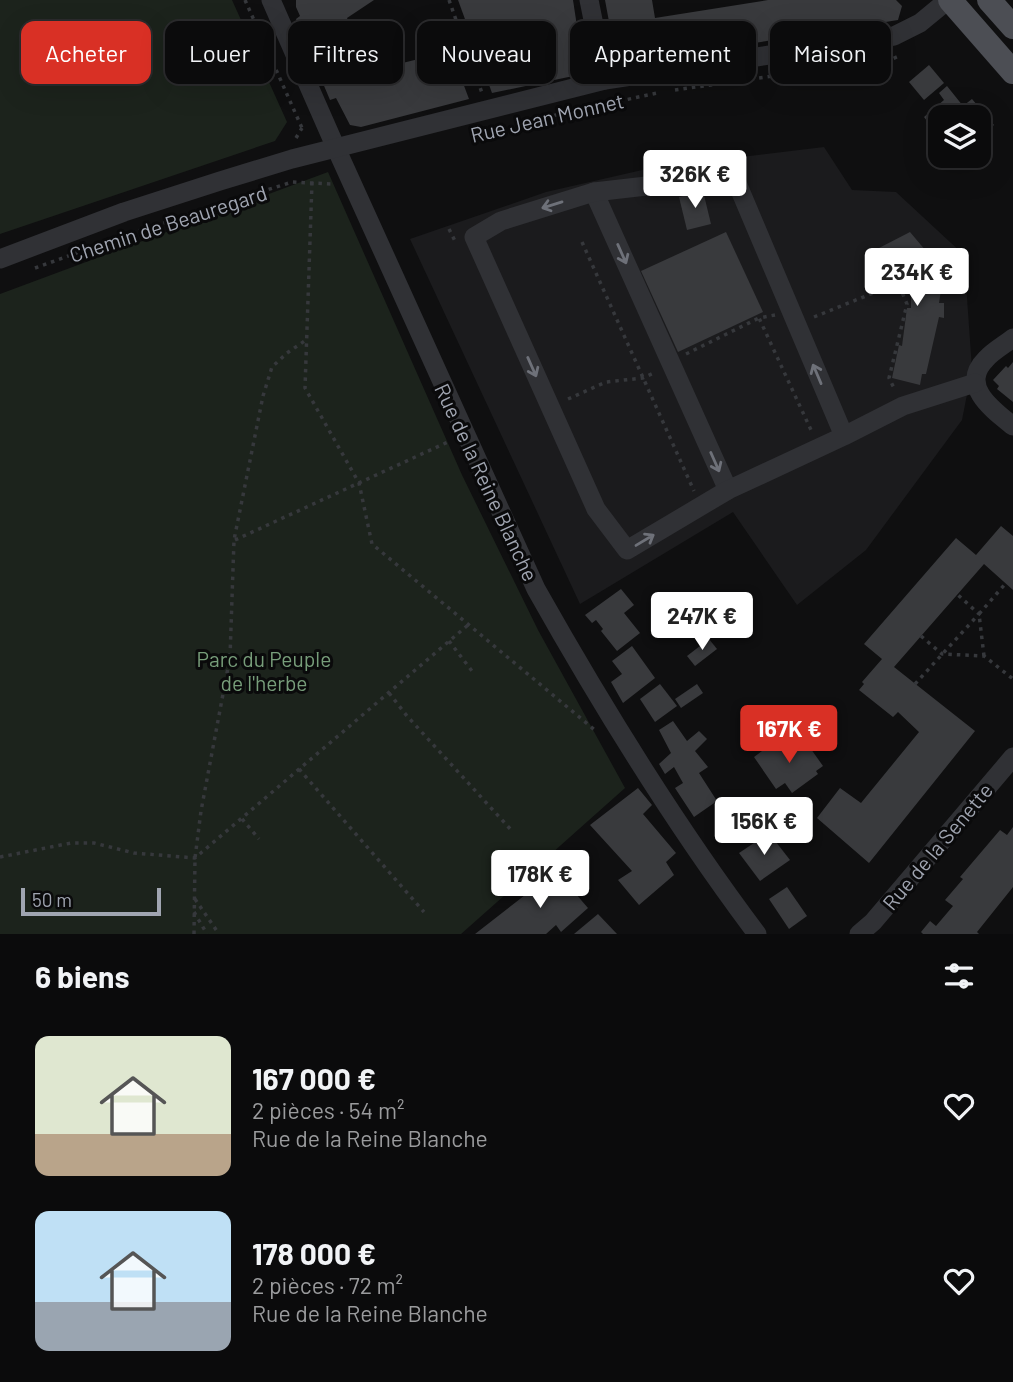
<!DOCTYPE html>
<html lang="fr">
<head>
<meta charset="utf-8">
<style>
  body { margin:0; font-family:Barlow,sans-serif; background:#19191a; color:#f1f3f6; height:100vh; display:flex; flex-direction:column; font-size:26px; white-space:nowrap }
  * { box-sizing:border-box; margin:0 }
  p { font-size:23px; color:#9a9b9d }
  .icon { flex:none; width:38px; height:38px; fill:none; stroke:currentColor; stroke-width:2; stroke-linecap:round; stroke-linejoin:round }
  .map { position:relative; height:934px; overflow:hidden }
  .drawer { display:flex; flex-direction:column; background:#0b0b0c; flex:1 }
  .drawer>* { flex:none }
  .top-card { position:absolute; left:21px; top:21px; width:971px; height:63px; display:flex; gap:14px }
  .buttons { position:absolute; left:928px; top:105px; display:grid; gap:14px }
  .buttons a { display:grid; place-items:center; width:63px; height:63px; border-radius:14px; background:#0b0b0c; box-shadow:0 7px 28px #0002,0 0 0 2px #2b2b2d; font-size:35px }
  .scale { position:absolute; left:21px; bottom:18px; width:140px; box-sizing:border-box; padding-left:7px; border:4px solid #a0a5b1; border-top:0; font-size:19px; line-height:24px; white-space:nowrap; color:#a0a5b1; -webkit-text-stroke:5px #0a0a0b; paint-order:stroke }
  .price { position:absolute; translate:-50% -60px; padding:0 16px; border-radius:7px; background:#fff; color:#222; font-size:23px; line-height:46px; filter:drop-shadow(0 2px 4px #0008) }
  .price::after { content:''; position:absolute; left:50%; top:42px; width:21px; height:16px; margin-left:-10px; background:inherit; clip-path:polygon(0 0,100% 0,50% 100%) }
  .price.selected { background:#d93025; color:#fff }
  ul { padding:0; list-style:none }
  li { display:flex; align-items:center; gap:21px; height:175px; padding:0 35px }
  li span { display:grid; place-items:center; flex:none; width:196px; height:140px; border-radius:14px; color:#555 }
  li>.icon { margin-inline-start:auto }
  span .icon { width:84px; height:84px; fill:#fffc; stroke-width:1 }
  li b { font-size:30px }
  h2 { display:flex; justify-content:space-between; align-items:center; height:84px; padding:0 35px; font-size:30px }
  .pill { padding:0 24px; border-radius:14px; background:#0b0b0c; box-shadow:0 7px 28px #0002,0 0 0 2px #2b2b2d; font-size:24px; line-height:63px }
  .pill.selected { background:#d93025; color:#fff }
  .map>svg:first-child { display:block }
  .built { fill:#1b1b1d }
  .green { fill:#1c231c }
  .building { fill:#393a3d }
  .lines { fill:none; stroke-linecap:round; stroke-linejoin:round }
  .path { stroke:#36383c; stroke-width:3.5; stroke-dasharray:3.5 5; stroke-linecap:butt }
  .minor { stroke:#303135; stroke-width:19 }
  .major { stroke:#4c4e54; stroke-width:24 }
  .oneway { stroke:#6e7179 }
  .labels { text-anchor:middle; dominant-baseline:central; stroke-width:6; stroke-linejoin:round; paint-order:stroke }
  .street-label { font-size:21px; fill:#a0a5b1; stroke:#0a0a0b }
  .park-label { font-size:21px; fill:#779d7a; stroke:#0a0a0b }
</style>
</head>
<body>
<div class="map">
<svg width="1013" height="934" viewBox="0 0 1013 934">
  <rect width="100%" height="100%" fill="#0f0f10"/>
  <path class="built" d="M824 147 852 190 896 192 964 255 972 369 962 420 866 550 797 605 733 512 580 604 410 239 546 192 651 168Z"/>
  <g class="green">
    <path d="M0 0H232L287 122 275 141 0 234Z"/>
    <path d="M328 172 462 475 538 630 625 788 461 934H0V294Z"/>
  </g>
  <g class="building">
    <path d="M296 0H374L347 18 370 71 451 51 469 99 361 127 350 125 336 98 330 100 322 81 328 79 322 65 317 68 308 47 312 45 308 35 303 37 296 19 300 16 296 7Z"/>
    <path d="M458 0H573L583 66 578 75 492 93Z"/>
    <path d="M605 0H652L655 18 768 0H896L902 6 898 20 617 65Z"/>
    <path d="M929 65 944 83 924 100 909 82Z"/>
    <path d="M947 86 963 106 972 99 994 125 978 138V117H940V125L934 130 924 117 944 100 939 93Z"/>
    <path d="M703 191 711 224 687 230 679 197Z"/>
    <path d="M726 232 763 312 678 352 641 271Z"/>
    <path d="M910 232 926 251 928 249 935 262 940 278H938L941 290 939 303H944V318L939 317 926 374H922L920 385 892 378 899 345 902 346 907 308H911V290L909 283 903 285 901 268 906 265 895 254 879 248Z"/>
    <path d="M1013 362V402L997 389 999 386 993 380 1006 366 1008 368Z"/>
    <path d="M1001 526 1013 536V590L984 564 894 667 975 731 869 863 817 818 840 788 861 803 919 732 898 712 893 717 859 690 864 684 862 682 882 659 864 644 956 538 976 555Z"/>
    <path d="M621 589 634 605 624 613 640 633 617 651 601 631 603 629 596 620 592 623 585 615Z"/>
    <path d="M709 639 717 649 695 666 687 656Z"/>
    <path d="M632 646 655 678 623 703 611 682 622 674 612 661Z"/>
    <path d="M660 684 677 706 655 722 640 699Z"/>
    <path d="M697 684 703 693 681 708 675 699Z"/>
    <path d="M673 721 687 741 699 731 707 739 695 751 708 767 699 773 717 801 694 817 675 788 683 783 674 767 665 774 659 764 671 753 659 730Z"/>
    <path d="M781 737 791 752 806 742 823 766 816 771 818 774 792 793 785 783 776 789 754 757Z"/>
    <path d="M638 788 652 805 643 814 676 853 666 862 674 875 639 905 618 880 632 871 590 825Z"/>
    <path d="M1013 827V887L977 932 979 934H923L921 932 930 921 936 926 953 906 945 900 963 879 960 877 1000 830 1007 835Z"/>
    <path d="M769 833 790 860 760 881 739 853Z"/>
    <path d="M556 871 588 908 561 932 556 925 546 934H475Z"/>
    <path d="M787 887 807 916 789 929 769 899Z"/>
    <path d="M598 914 617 934H574Z"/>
  </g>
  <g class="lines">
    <g class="path">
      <path d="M245 0 302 128"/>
      <path d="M449 0 482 93"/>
      <path d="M675 90 892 59 899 56"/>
      <path d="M528 121 657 93"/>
      <path d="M296 138 302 128"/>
      <path d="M312 182 305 388 359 483 372 544 596 731"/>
      <path d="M449 229 455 241"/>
      <path d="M582 242 694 491"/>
      <path d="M35 268 132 233 292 182 331 184"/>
      <path d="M775 315 759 318 811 430"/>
      <path d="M814 317 898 283 907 304 889 378 895 390"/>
      <path d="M686 354 759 318"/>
      <path d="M568 399 606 382 643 378 656 372"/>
      <path d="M235 540 450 441"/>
      <path d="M921 636 942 654 984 656 1013 679"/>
      <path d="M449 641 472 671"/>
      <path d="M984 656 979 614 1006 583"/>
      <path d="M915 684 979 614 958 595"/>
      <path d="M389 693 407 716 513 832"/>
      <path d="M299 769 424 912"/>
      <path d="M242 819 259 839"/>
      <path d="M0 857 71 843H94L134 853 195 858 468 625"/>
      <path d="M195 899 219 934"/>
      <path d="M194 912 207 934"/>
      <path d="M194 934 195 858 201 811 230 657 234 540 263 396 272 367 287 353 306 340"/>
    </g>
    <g class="minor">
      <path d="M271 0 336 148 536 589C603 708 675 825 757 934"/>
      <path d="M589 0 605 80"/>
      <path d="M594 192 728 490"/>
      <path d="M0 259 124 212 220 181 292 159 605 80 894 36 920 23 948 0"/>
      <path d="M1013 338C1004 345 993 351 986 359 959 386 993 410 1013 426"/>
      <path d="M844 436 734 176 594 192 501 221 474 237 596 509 627 550 728 490 844 436 903 406 975 383"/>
      <path d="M859 934 873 922 1013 757"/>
    </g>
    <g class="major">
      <path d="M950 0 1013 72"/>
      <path d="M989 0 1013 27"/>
    </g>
  </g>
  <defs><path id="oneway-shaft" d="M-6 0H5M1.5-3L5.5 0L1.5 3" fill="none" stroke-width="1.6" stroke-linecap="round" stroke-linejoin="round" transform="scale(1.75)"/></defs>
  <g class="oneway">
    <use href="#oneway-shaft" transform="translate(552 205) rotate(163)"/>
    <use href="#oneway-shaft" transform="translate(622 254) rotate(66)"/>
    <use href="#oneway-shaft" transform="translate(532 367) rotate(66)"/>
    <use href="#oneway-shaft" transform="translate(817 374) rotate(-113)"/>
    <use href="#oneway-shaft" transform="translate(715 462) rotate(66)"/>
    <use href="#oneway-shaft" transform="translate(645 540) rotate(-31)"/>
  </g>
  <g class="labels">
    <g class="street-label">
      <text transform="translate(547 117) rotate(-13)">Rue Jean Monnet</text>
      <text transform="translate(168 223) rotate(-18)">Chemin de Beauregard</text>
      <text transform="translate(487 482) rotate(65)">Rue de la Reine Blanche</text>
      <text transform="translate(937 846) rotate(-50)">Rue de la Senette</text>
    </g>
    <g class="park-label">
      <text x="264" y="658">Parc du Peuple<tspan x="264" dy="24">de l'herbe</tspan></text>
    </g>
  </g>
</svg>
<div class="buttons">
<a><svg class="icon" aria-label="layers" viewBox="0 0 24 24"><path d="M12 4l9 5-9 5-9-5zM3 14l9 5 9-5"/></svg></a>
</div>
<div class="scale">50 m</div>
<b class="price" style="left:695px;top:210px">326K €</b>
<b class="price" style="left:917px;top:308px">234K €</b>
<b class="price" style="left:702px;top:652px">247K €</b>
<b class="price selected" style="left:789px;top:765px">167K €</b>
<b class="price" style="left:764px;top:857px">156K €</b>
<b class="price" style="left:540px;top:910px">178K €</b>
<div class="top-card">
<a class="pill selected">Acheter</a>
<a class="pill">Louer</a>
<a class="pill">Filtres</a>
<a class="pill">Nouveau</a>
<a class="pill">Appartement</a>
<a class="pill">Maison</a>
</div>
</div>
<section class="drawer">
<h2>6 biens<svg class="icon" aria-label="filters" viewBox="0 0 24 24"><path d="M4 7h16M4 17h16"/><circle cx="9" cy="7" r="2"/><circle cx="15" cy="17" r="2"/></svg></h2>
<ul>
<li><span style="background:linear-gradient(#dfe7d0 70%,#b9a48a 0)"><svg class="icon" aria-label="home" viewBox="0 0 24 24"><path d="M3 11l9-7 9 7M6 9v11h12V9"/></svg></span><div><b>167 000 €</b><p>2 pièces · 54 m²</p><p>Rue de la Reine Blanche</p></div><svg class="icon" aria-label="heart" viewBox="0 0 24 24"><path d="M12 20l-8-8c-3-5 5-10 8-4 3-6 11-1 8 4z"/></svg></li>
<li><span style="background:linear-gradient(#bfe0f5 65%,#9aa5b1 0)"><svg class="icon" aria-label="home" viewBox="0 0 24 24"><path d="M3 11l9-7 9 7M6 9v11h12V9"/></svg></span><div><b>178 000 €</b><p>2 pièces · 72 m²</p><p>Rue de la Reine Blanche</p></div><svg class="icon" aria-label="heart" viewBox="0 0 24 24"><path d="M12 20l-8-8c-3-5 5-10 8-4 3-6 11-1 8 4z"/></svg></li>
</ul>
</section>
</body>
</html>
